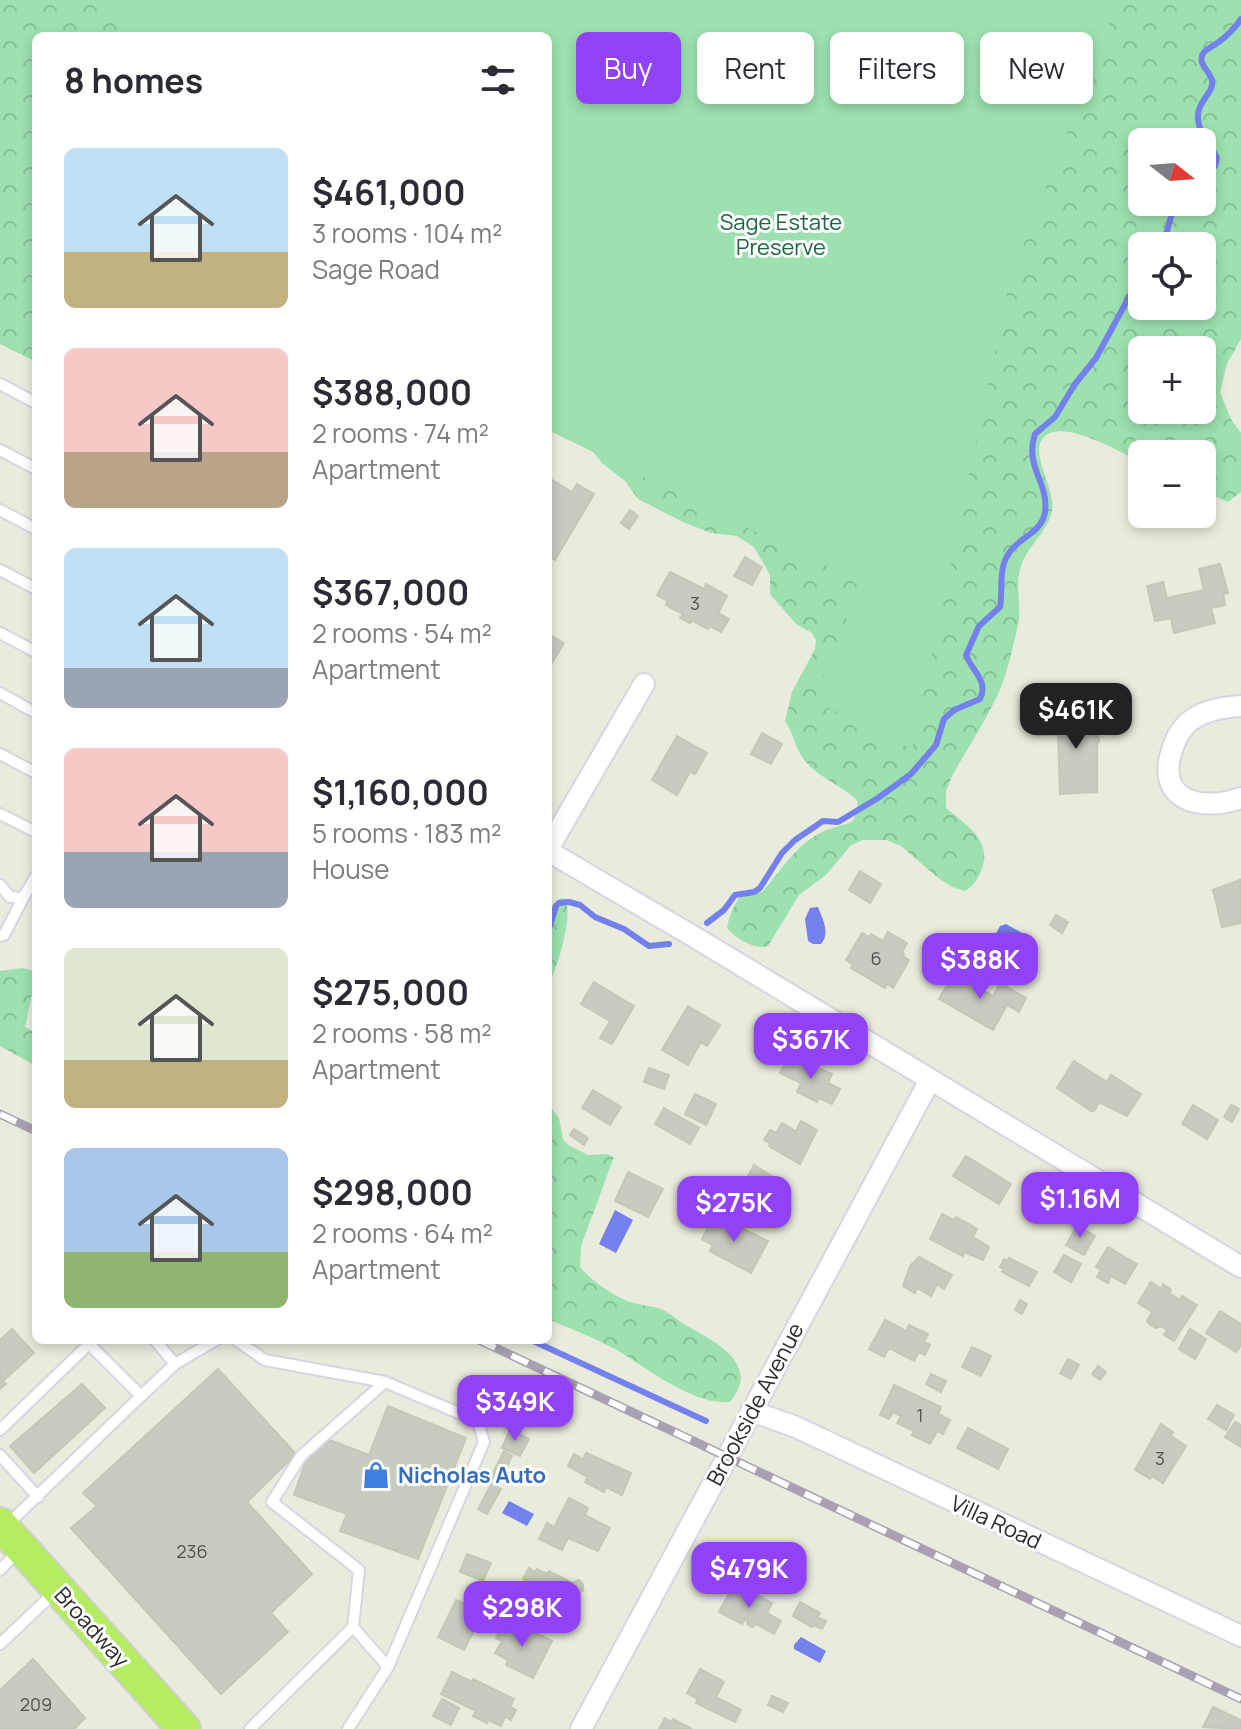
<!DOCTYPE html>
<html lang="en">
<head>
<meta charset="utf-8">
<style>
  body { margin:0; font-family:Manrope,sans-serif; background:#f7f7f7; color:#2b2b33; height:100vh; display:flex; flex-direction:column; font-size:30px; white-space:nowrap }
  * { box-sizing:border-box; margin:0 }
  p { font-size:26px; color:#7c7c81 }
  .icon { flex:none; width:44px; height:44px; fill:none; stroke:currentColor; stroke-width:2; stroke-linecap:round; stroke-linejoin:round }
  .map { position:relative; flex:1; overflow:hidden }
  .sheet { position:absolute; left:32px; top:32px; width:520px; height:1312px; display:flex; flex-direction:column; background:#fff; border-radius:12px; box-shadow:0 4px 12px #0003 }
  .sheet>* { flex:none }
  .guide { position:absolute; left:576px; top:32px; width:544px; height:72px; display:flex; gap:16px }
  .needle { width:52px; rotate:107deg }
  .buttons { position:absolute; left:1128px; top:128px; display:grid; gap:16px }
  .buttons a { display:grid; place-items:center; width:88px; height:88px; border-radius:12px; background:#fff; box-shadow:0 4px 12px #0003; font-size:40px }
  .price { position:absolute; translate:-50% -68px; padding:0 18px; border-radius:16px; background:#9142f4; color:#fff; font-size:26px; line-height:52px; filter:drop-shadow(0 2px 4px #0008) }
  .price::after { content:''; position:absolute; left:50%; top:48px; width:24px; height:18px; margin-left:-12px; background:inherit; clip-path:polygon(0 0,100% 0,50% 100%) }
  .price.active { background:#222; color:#fff }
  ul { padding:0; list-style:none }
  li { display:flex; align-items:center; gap:24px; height:200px; padding:0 32px }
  li span { display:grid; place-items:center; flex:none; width:224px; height:160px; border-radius:12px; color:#555 }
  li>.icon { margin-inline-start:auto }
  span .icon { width:96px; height:96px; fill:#fffc; stroke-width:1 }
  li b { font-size:34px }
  h2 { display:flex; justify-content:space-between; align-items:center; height:96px; padding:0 32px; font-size:34px }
  .chip { padding:0 28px; border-radius:12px; background:#fff; box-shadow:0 4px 12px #0003; font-size:28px; line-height:72px }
  .chip.active { background:#9142f4; color:#fff }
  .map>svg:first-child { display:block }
  .forest { fill:url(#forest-crowns); fill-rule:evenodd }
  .park { fill:#9ce1af }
  .water { fill:#7480eb }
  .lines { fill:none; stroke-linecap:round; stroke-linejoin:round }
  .stream { stroke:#7480eb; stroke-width:6 }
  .building { fill:#c8cbc0; stroke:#c3c8b7; stroke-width:2 }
  .lane-casing { stroke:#dad3e3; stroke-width:14 }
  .street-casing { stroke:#dad3e3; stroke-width:24 }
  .primary-casing { stroke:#d0d0d0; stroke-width:36 }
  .lane { stroke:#fff; stroke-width:10 }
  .street { stroke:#fff; stroke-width:20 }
  .primary { stroke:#b6ec62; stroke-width:32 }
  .rail-casing { stroke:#aaa0b4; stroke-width:9 }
  .rail { stroke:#fff; stroke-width:6; stroke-dasharray:18; stroke-linecap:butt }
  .labels { text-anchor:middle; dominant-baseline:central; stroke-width:6; stroke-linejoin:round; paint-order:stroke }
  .number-label { font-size:18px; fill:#525350 }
  .park-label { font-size:22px; fill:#1d663b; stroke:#fff }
  .street-label { font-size:22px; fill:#2b2b2b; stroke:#fff }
  .shop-label { font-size:22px; font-weight:bold; fill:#366cbe; stroke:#fff; text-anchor:start }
</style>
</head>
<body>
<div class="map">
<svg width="1241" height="1729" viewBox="0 0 1241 1729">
  <defs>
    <pattern id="forest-crowns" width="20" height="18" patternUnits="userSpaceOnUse" patternTransform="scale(2)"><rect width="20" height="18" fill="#9ce1af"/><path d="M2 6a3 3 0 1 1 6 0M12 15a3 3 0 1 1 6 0" fill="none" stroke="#87c197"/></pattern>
  </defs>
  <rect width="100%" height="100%" fill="#e9ecdd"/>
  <g class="forest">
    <path d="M0 0H1241V339L1227 364 1220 392 1232 421 1241 433V492L1228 502 1202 491V454H1142V463C1121 453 1066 419 1045 436 1027 451 1057 491 1052 511 1047 534 1025 547 1020 570 1015 588 1022 607 1018 625 1013 646 1008 670 1000 690 986 720 968 748 952 776L946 791V808C966 825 994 841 981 871 978 879 973 886 965 891L952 887 937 877 901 846 886 840H863L851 845 826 875 799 895 768 946C755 950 736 939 727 928 729 915 734 905 742 894L762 892C781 871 796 844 822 832 832 827 843 826 853 821L858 808 857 800C841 785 819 778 805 761 795 749 794 734 785 721L792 692 815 649 816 640 812 633 796 624 770 594V575L754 547 737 536 711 533 683 522 638 499 625 481 602 463 548 395V36H36V362L0 344ZM1142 142H1202V202H1142ZM1142 246H1202V306H1142ZM1142 350H1202V410H1142Z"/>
    <path d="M561 898 566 899C572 922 558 964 548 986V908Z"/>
    <path d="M22 968 34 971 36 975 25 1027 36 1033V1066L0 1046V971Z"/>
    <path d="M548 1104 559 1118 563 1139 568 1145 588 1155 606 1154 614 1157 581 1246 580 1267C591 1280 609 1293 625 1300 636 1305 649 1305 661 1309 670 1313 678 1321 687 1326 714 1341 762 1364 730 1402 692 1405 647 1368 617 1350 595 1338 571 1329 548 1319Z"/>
  </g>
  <path class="park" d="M100 0H1119L1009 283 912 749 814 701 861 583 548 430V36H133Z"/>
  <g class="water">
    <path d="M818 907C822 918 831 933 821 944H813L808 941 805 919 810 908Z"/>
    <path d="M1006 924 1031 938 1033 943 1029 951 1023 952 1005 942 1003 944 993 939 1000 926Z"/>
    <path d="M615 1210 633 1220 616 1253 599 1244Z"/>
    <path d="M509 1501 534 1514 527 1526 502 1513Z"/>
    <path d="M801 1637 826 1651 820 1663 794 1649V1645Z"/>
  </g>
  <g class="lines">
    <g class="stream">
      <path d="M1202 173 1215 166 1217 158C1211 145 1199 134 1198 119 1196 102 1215 92 1212 80 1209 70 1196 63 1204 52 1208 48 1215 45 1220 41 1228 35 1235 28 1241 19"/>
      <path d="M1163 246 1175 202"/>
      <path d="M707 923 724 910 735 895 754 892 760 888 782 853 795 840 823 821 838 822 878 798 911 774 936 745 944 719 954 710 980 699C989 681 972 671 966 655L979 626 1000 607C1003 590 998 568 1009 553 1019 537 1042 533 1045 512 1049 482 1024 467 1035 434L1055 417 1075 384 1096 358 1142 273"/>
      <path d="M548 932 556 906 559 903 569 902 580 905 595 917 624 929 649 946 669 944"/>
      <path d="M531 1340 706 1421"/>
    </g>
  </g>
  <g class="building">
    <path d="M549 478 572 492 577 484 594 494 555 560 548 556V524L552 518 548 516Z"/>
    <path d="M630 510 638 516 629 529 621 523Z"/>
    <path d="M745 557 762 567 752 585 734 576Z"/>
    <path d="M1220 564 1228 593 1223 594 1225 605 1211 608 1215 623 1174 633 1171 618 1155 621 1147 586 1163 582 1167 598 1204 590 1199 569Z"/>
    <path d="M670 572 704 589 706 584 727 596 718 613 729 619 721 632 710 626 708 629 691 620 690 623 680 618 683 614 666 605 668 601 657 595Z"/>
    <path d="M548 634 564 643 552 663 548 661Z"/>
    <path d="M1103 715V732L1098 733 1099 742H1097V792L1060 794 1058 734 1037 735 1036 720Z"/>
    <path d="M762 733 782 744 771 764 751 754Z"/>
    <path d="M677 736 707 753 695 774 690 772 677 795 652 780Z"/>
    <path d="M860 871 881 884 870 903 849 890Z"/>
    <path d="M1240 880 1241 923 1222 927 1213 890Z"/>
    <path d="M1056 915 1068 922 1062 933 1050 925Z"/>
    <path d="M888 932 907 943 902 952 904 954 903 956 909 960 893 988 887 984 885 988 851 968 853 965 846 960 862 933 869 937 871 934 883 941Z"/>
    <path d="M954 973 993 996 1000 983 1026 998 1019 1012 1007 1005 993 1030 939 999Z"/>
    <path d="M594 982 634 1006 612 1044 600 1038 610 1021 581 1004Z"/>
    <path d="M688 1006 720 1025 707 1046 701 1042 688 1065 662 1050Z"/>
    <path d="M788 1058 808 1068 810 1064 832 1074 828 1083 840 1089 832 1104 819 1098 817 1102 797 1092 801 1083 780 1073Z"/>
    <path d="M1074 1061 1107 1082 1111 1075 1141 1094 1127 1116 1099 1102 1094 1111H1091L1057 1088Z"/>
    <path d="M649 1068 669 1075 664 1089 644 1082Z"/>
    <path d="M593 1090 621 1107 610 1125 582 1108Z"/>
    <path d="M695 1094 716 1104 706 1125 685 1114Z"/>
    <path d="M1193 1105 1218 1120 1207 1139 1182 1124Z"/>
    <path d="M1231 1105 1239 1109 1232 1122 1224 1117Z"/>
    <path d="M664 1108 699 1128 690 1144 655 1124Z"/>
    <path d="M801 1121 817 1130 800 1164 769 1146 771 1144 764 1140 770 1130 776 1133 782 1123 796 1131Z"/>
    <path d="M574 1129 588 1138 584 1145 570 1135Z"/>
    <path d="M966 1156 1011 1184 999 1204 953 1176Z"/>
    <path d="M754 1165 786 1185 776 1205 780 1207 775 1215 761 1207 763 1203 761 1202 759 1205 739 1193Z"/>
    <path d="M628 1172 663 1189 648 1217 615 1201Z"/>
    <path d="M942 1214 954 1220 956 1217 977 1229 973 1237 989 1247 983 1260 964 1252 963 1256 930 1239Z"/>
    <path d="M714 1215 768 1241 751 1273 710 1251 713 1245 702 1239Z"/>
    <path d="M1077 1226 1095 1236 1084 1255 1066 1245Z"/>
    <path d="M1108 1247 1137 1264 1125 1284 1111 1276 1108 1283 1097 1277 1101 1270 1096 1267Z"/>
    <path d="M1064 1255 1081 1264 1071 1282 1054 1272Z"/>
    <path d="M919 1257 952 1275 944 1289 937 1284 931 1296 917 1288 915 1293 903 1286 910 1266Z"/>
    <path d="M1009 1258 1037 1272 1029 1286 1002 1272 1004 1269 1000 1267 1004 1259 1008 1261Z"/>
    <path d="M1151 1282 1161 1289 1163 1284 1171 1290 1169 1293 1180 1300 1182 1296 1197 1305 1174 1341 1164 1335 1167 1330 1161 1326 1156 1328 1149 1324 1147 1321 1152 1312 1138 1303Z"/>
    <path d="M1020 1300 1027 1304 1022 1314 1015 1310Z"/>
    <path d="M1220 1311 1241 1324V1345L1236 1352 1206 1333Z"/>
    <path d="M885 1320 906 1331 909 1325 928 1334 924 1342 930 1345 925 1355 919 1352 914 1361 889 1348 884 1357 869 1349Z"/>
    <path d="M12 1329 34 1353 3 1381 6 1384 0 1389V1340Z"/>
    <path d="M1190 1329 1206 1339 1195 1359 1179 1349Z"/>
    <path d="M972 1347 991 1356 981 1376 962 1367Z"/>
    <path d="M1068 1359 1079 1365 1071 1379 1060 1373Z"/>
    <path d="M1098 1366 1106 1372 1100 1380 1092 1374Z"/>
    <path d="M218 1369 296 1454 247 1502 312 1574 271 1613 288 1632 221 1694 71 1528 97 1506 83 1493Z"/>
    <path d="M931 1374 946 1381 941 1392 926 1384Z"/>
    <path d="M82 1384 105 1408 34 1473 10 1446Z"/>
    <path d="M894 1385 941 1407 938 1414 950 1420 943 1434 937 1431 930 1444 912 1435 914 1431 897 1423 901 1416 893 1412 889 1419 880 1415Z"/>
    <path d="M1217 1405 1234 1415 1226 1430 1208 1419Z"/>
    <path d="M388 1406 466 1438 418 1559 340 1531 347 1514 294 1495 308 1455 327 1439 369 1455Z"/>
    <path d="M1235 1422 1241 1425V1447L1225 1437Z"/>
    <path d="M1161 1424 1173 1432 1171 1436 1186 1446 1163 1483 1152 1476 1150 1479 1135 1470Z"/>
    <path d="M968 1428 1008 1449 998 1469 957 1448Z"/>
    <path d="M510 1430 529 1439 520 1456 502 1448Z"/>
    <path d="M504 1451 512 1456 502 1477 493 1473Z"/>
    <path d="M586 1453 631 1473 622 1495 606 1487 604 1492 585 1482 588 1477 568 1466 574 1454 583 1459Z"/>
    <path d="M492 1474 500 1478 496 1486 501 1489 487 1514 478 1509 492 1483 488 1481Z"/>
    <path d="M569 1498 588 1508 585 1515 610 1528 598 1551 568 1538 562 1550 539 1539 547 1523 554 1527Z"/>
    <path d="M467 1554 491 1563 483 1581 460 1572Z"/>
    <path d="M529 1568 535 1572 537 1569 547 1574 549 1571 572 1583 579 1580 583 1584V1590L579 1594 572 1592 564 1607 538 1593 540 1589 523 1579Z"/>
    <path d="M733 1586 744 1592 746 1589 772 1603 767 1613 781 1621 774 1634 756 1624 752 1627 747 1624 748 1620 745 1619 742 1624 719 1612Z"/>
    <path d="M456 1600 483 1613 464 1650 438 1637Z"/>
    <path d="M800 1602 820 1613 812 1627 793 1616Z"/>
    <path d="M819 1618 826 1621 822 1629 815 1626Z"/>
    <path d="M504 1623 516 1629 518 1624 552 1641 533 1678 506 1665 508 1660 495 1653 502 1641 496 1638Z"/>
    <path d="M33 1659 85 1718 74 1729H0V1690Z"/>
    <path d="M700 1669 724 1682 716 1697 741 1710 735 1722 696 1703 698 1699 687 1693Z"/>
    <path d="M452 1672 472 1682 473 1679 514 1699 510 1707 516 1710 511 1720 505 1717 501 1726 488 1720 487 1723 473 1716 476 1711 441 1694Z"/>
    <path d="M772 1696 788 1703 783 1712 768 1705Z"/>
    <path d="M442 1699 459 1708 451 1725 433 1716Z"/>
    <path d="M1213 1707 1241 1720V1729L1203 1727Z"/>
    <path d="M665 1718 671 1722 673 1719 692 1729H659Z"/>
  </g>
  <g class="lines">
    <g class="lane-casing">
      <g id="lane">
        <path d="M0 384 36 403"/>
        <path d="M0 450 36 469"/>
        <path d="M0 510 36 529"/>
        <path d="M0 570 36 589"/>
        <path d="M0 633 36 652"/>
        <path d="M0 693 36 713"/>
        <path d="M0 754 36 773"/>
        <path d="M0 814 36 832"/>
        <path d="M0 885 10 897 23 898 36 876"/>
        <path d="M0 936 4 935 23 898"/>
        <path d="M236 1340 265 1360 385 1382"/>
        <path d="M175 1364 216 1340"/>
        <path d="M141 1396 175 1364 155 1340"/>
        <path d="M0 1430 89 1344 141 1396 8 1524"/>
        <path d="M0 1455 38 1497"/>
        <path d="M0 1570 18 1551"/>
        <path d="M353 1627 359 1570 272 1502 301 1456 385 1382 478 1421 484 1442 388 1667"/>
        <path d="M0 1644 54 1593"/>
        <path d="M250 1729 353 1627 388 1667 348 1729"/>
      </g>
    </g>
    <g class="street-casing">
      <g id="street">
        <path d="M1241 706C1225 707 1206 710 1193 719 1183 725 1175 739 1172 750 1155 801 1201 812 1241 798"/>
        <path d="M548 849 644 684"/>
        <path d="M548 851 696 938 1241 1267"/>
        <path d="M751 1411 796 1427 1241 1636"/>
        <path d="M581 1729 930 1080"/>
      </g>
    </g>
    <g class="primary-casing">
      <path id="primary" d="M0 1524 184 1729"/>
    </g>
    <use href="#lane" class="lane"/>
    <use href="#street" class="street"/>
    <use href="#primary" class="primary"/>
    <g class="rail-casing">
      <g id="rail">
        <path d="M0 1114 36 1131"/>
        <path d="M479 1340 1241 1699"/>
      </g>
    </g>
    <use href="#rail" class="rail"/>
  </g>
  <defs>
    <g id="shop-bare" transform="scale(2.16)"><path d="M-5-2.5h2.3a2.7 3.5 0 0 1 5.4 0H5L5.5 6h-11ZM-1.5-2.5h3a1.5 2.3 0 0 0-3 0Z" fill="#3f7fe0" stroke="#fff" stroke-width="2.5" paint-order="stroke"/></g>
  </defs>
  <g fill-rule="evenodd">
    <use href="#shop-bare" x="376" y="1475"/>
  </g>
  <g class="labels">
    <g class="number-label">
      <text x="695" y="603">3</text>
      <text x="876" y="958">6</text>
      <text x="920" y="1415">1</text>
      <text x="1160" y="1458">3</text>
      <text x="192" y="1551">236</text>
      <text x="36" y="1704">209</text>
    </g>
    <g class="park-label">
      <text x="781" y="222">Sage Estate<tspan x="781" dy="25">Preserve</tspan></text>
    </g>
    <g class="street-label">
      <text transform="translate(755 1404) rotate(-62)">Brookside Avenue</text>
      <text transform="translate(996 1522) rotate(25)">Villa Road</text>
      <text transform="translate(92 1627) rotate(48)">Broadway</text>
    </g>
    <g class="shop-label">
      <text x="398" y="1475">Nicholas Auto</text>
    </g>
  </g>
</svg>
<div class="buttons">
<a><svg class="needle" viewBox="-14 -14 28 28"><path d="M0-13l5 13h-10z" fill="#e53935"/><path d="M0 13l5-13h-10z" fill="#7c7c81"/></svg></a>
<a><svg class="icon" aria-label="locate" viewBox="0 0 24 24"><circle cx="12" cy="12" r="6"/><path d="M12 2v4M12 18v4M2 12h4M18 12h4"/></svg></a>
<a>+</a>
<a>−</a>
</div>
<b class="price active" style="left:1076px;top:751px">$461K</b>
<b class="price" style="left:980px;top:1001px">$388K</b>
<b class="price" style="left:811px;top:1081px">$367K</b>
<b class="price" style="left:1080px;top:1240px">$1.16M</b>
<b class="price" style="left:734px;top:1244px">$275K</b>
<b class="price" style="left:515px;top:1443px">$349K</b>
<b class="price" style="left:749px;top:1610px">$479K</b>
<b class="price" style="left:522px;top:1649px">$298K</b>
<div class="guide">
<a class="chip active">Buy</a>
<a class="chip">Rent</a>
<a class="chip">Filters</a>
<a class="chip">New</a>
</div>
<section class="sheet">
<h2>8 homes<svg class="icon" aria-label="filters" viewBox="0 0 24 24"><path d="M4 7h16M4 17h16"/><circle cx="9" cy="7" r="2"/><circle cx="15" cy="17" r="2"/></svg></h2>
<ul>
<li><span style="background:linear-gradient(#bfe0f5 65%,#c2b280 0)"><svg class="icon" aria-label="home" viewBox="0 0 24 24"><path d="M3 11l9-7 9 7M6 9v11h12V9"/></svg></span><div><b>$461,000</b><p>3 rooms · 104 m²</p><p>Sage Road</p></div></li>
<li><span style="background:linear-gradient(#f6c9c9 65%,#b9a48a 0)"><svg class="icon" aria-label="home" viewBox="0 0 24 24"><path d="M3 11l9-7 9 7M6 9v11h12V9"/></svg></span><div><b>$388,000</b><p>2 rooms · 74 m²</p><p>Apartment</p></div></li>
<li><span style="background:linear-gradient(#bfe0f5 75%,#9aa5b1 0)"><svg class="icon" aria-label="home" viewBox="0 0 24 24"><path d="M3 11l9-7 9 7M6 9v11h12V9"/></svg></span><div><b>$367,000</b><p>2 rooms · 54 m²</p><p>Apartment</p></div></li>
<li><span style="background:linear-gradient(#f6c9c9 65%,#9aa5b1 0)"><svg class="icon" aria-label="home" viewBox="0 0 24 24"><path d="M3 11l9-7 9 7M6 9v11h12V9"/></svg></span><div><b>$1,160,000</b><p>5 rooms · 183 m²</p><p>House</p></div></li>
<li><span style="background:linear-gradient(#dfe7d0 70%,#c2b280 0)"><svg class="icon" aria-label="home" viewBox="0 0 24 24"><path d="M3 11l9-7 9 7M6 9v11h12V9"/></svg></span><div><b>$275,000</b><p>2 rooms · 58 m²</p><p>Apartment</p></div></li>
<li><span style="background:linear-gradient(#a9c7e8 65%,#8fb573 0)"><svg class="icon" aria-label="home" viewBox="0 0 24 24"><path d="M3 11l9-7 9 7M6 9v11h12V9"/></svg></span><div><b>$298,000</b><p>2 rooms · 64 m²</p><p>Apartment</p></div></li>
</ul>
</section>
</div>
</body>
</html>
